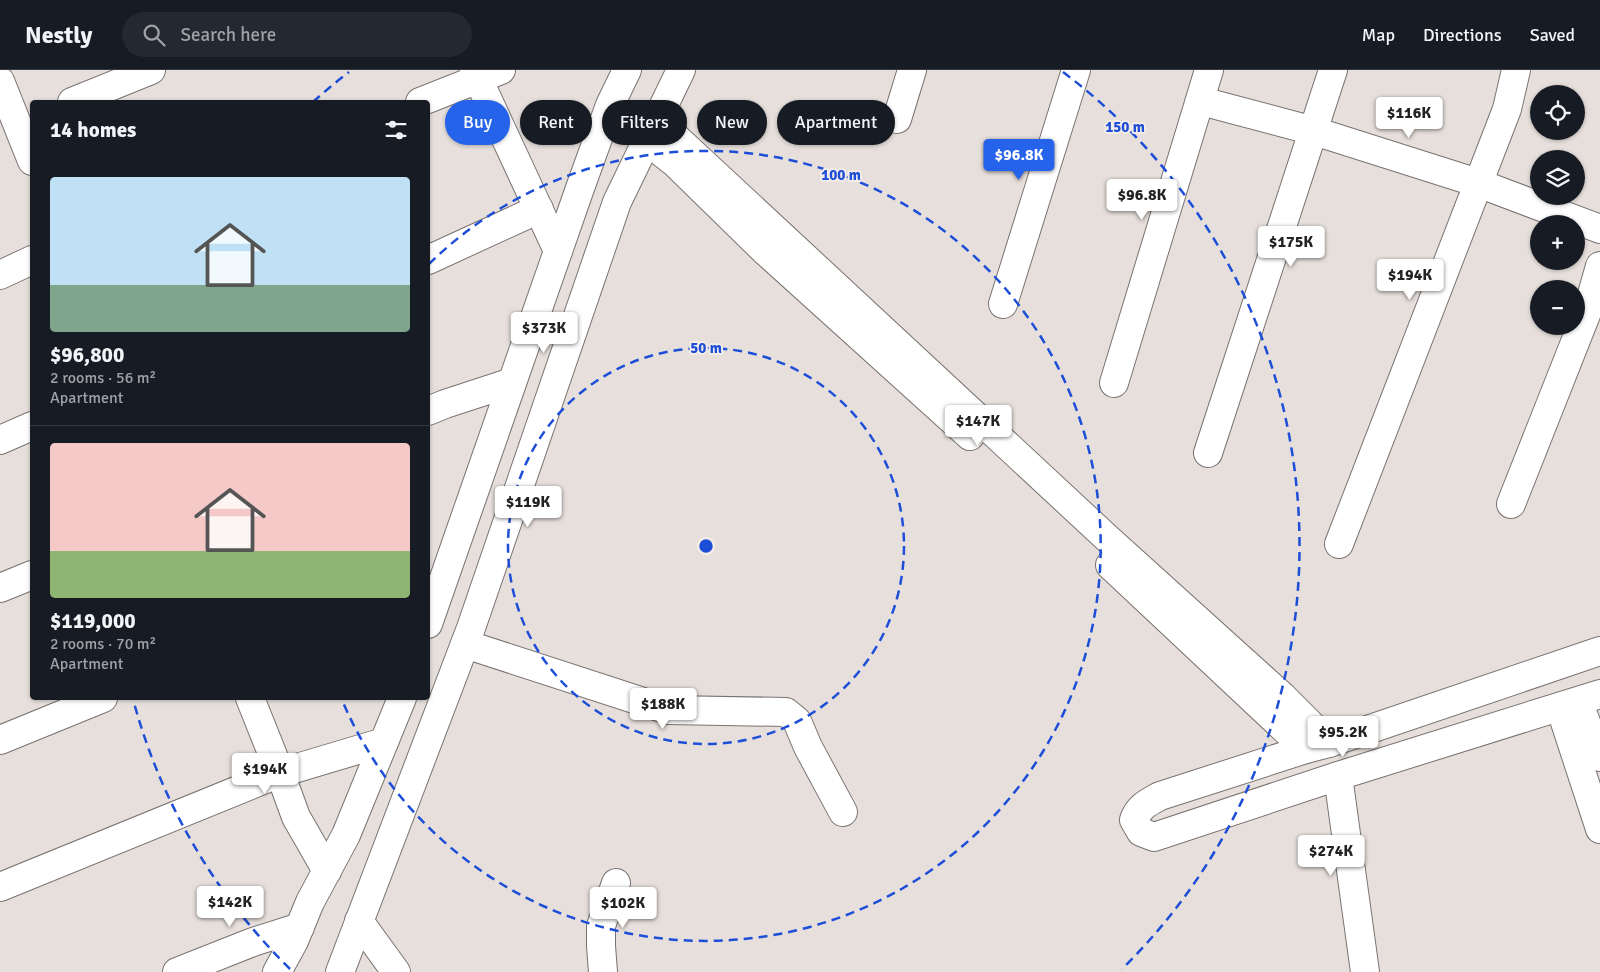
<!DOCTYPE html>
<html lang="en">
<head>
<meta charset="utf-8">
<style>
  body { margin:0; font-family:Signika,sans-serif; background:#242831; color:#f1f3f6; height:100vh; display:flex; flex-direction:column; font-size:19px; white-space:nowrap }
  * { box-sizing:border-box; margin:0 }
  p { font-size:16px; color:#9ea1a6 }
  .icon { flex:none; width:28px; height:28px; fill:none; stroke:currentColor; stroke-width:2; stroke-linecap:round; stroke-linejoin:round }
  .map { position:relative; flex:1; overflow:hidden }
  .panel { position:absolute; left:30px; top:30px; width:400px; height:600px; display:flex; flex-direction:column; background:#171b24; border-radius:5px; box-shadow:0 1px 4px #0004 }
  .panel>* { flex:none }
  .guide { position:absolute; left:445px; top:30px; width:475px; height:45px; display:flex; gap:10px }
  .fabs { position:absolute; left:1530px; top:15px; display:grid; gap:10px }
  .fabs a { display:grid; place-items:center; width:55px; height:55px; border-radius:50%; background:#171b24; box-shadow:0 1px 4px #0004; font-size:25px }
  .price { position:absolute; translate:-50% -42px; padding:0 11px; border-radius:5px; background:#fff; color:#222; font-size:16px; line-height:32px; filter:drop-shadow(0 1px 2px #0008) }
  .price::after { content:''; position:absolute; left:50%; top:30px; width:15px; height:11px; margin-left:-8px; background:inherit; clip-path:polygon(0 0,100% 0,50% 100%) }
  .price.selected { background:#2563eb; color:#fff }
  ul { padding:0; list-style:none }
  li { display:grid; align-content:center; gap:10px; height:265px; padding:0 20px }
  li+li { border-top:1px solid #363941 }
  li span { display:grid; place-items:center; height:155px; border-radius:5px; color:#555 }
  li>.icon { margin-inline-start:auto }
  span .icon { width:90px; height:90px; fill:#fffc; stroke-width:1 }
  li b { font-size:21px }
  h2 { display:flex; justify-content:space-between; align-items:center; height:60px; padding:0 20px; font-size:21px }
  .tag { padding:0 18px; border-radius:22px; background:#171b24; box-shadow:0 1px 4px #0004; font-size:18px; line-height:45px }
  .tag.selected { background:#2563eb; color:#fff }
  header { display:flex; align-items:center; gap:30px; box-sizing:border-box; height:70px; padding:0 25px; background:#171b24; border-bottom:1px solid #363941 }
  header strong { font-size:24px }
  nav { display:flex; gap:28px; margin-inline-start:auto; font-size:18px }
  .search { width:350px; height:45px; background:#242831; display:flex; align-items:center; gap:12px; box-sizing:border-box; padding:0 18px; border-radius:28px; color:#9ea1a6; font-size:19px }
  .map>svg:first-child { display:block }
  .lines { fill:none; stroke-linecap:round; stroke-linejoin:round }
  .minor-casing { stroke:#797370; stroke-width:30 }
  .minor { stroke:#fff; stroke-width:28 }
  .ring { fill:none; stroke:#1d4ed8; stroke-width:2.5; stroke-dasharray:9 6 }
  .centre { fill:#1d4ed8; stroke:#f3ece8; stroke-width:2.5 }
  .ring-label { font-size:15px; text-anchor:middle; font-weight:bold; fill:#1d4ed8; stroke:#f3ece8; stroke-width:4; stroke-linejoin:round; paint-order:stroke }
</style>
</head>
<body>
<header>
<strong>Nestly</strong>
<div class="search"><svg class="icon" aria-label="search" viewBox="0 0 24 24"><circle cx="10" cy="10" r="6"/><path d="M15 15l6 6"/></svg>Search here</div>
<nav><a>Map</a><a>Directions</a><a>Saved</a></nav>
</header>
<div class="map">
<svg width="1600" height="902" viewBox="0 0 1600 902">
  <rect width="100%" height="100%" fill="#e6dfdb"/>
  <g class="lines">
    <g class="minor-casing">
      <g id="minor">
        <path d="M474 0 558 181"/>
        <path d="M0 11 32 91"/>
        <path d="M1201 31 1314 61 1478 113 1600 159"/>
        <path d="M72 32 151 0"/>
        <path d="M420 32 501 0"/>
        <path d="M897 49 912 0"/>
        <path d="M657 50 1107 468 1283 627 1329 673"/>
        <path d="M647 71 675 93 764 180 970 366"/>
        <path d="M428 190 539 139"/>
        <path d="M0 205 32 190"/>
        <path d="M1003 234 1076 0"/>
        <path d="M1114 313 1209 0"/>
        <path d="M428 341 445 334 512 312"/>
        <path d="M0 370 32 356"/>
        <path d="M1208 383 1333 0"/>
        <path d="M1511 434 1587 242 1600 196"/>
        <path d="M1339 474 1507 39 1516 0"/>
        <path d="M1110 495 1306 679"/>
        <path d="M0 518 32 505"/>
        <path d="M428 554 579 121 610 35 627 0"/>
        <path d="M465 574 668 640 786 642 797 651 808 677 843 742"/>
        <path d="M1600 581 1329 673 1306 679 1160 726C1149 732 1138 737 1134 750L1141 762 1154 767 1338 706 1600 624"/>
        <path d="M250 628 280 703 296 747 327 801"/>
        <path d="M1578 632 1600 687"/>
        <path d="M1560 637 1600 759"/>
        <path d="M0 670 103 628"/>
        <path d="M1338 706 1365 902"/>
        <path d="M0 817 280 703 384 672"/>
        <path d="M359 851 396 902"/>
        <path d="M177 902 253 872 300 857"/>
        <path d="M277 902 294 871 310 832 346 765 402 628"/>
        <path d="M340 902 471 558 617 132 681 0"/>
        <path d="M603 902 601 876V856L616 813"/>
      </g>
    </g>
    <use href="#minor" class="minor"/>
  </g>
  <g class="ring">
    <circle cx="706" cy="476" r="198"/>
    <path d="M429 194A395 395 0 1 1 342 630"/>
    <path d="M290 899A593 593 0 0 1 133 629M313 32A593 593 0 0 1 349 2M1063 2A593 593 0 0 1 1122 899"/>
  </g>
  <circle cx="706" cy="476" r="8" class="centre"/>
  <g class="ring-label">
    <text x="1125" y="62">150 m</text>
    <text x="841" y="110">100 m</text>
    <text x="706" y="283">50 m</text>
  </g>
</svg>
<div class="fabs">
<a><svg class="icon" aria-label="locate" viewBox="0 0 24 24"><circle cx="12" cy="12" r="6"/><path d="M12 2v4M12 18v4M2 12h4M18 12h4"/></svg></a>
<a><svg class="icon" aria-label="layers" viewBox="0 0 24 24"><path d="M12 4l9 5-9 5-9-5zM3 14l9 5 9-5"/></svg></a>
<a>+</a>
<a>−</a>
</div>
<b class="price" style="left:1409px;top:69px">$116K</b>
<b class="price selected" style="left:1019px;top:111px">$96.8K</b>
<b class="price" style="left:1142px;top:151px">$96.8K</b>
<b class="price" style="left:1291px;top:198px">$175K</b>
<b class="price" style="left:1410px;top:231px">$194K</b>
<b class="price" style="left:544px;top:284px">$373K</b>
<b class="price" style="left:978px;top:377px">$147K</b>
<b class="price" style="left:528px;top:458px">$119K</b>
<b class="price" style="left:663px;top:660px">$188K</b>
<b class="price" style="left:1343px;top:688px">$95.2K</b>
<b class="price" style="left:265px;top:725px">$194K</b>
<b class="price" style="left:1331px;top:807px">$274K</b>
<b class="price" style="left:230px;top:858px">$142K</b>
<b class="price" style="left:623px;top:859px">$102K</b>
<div class="guide">
<a class="tag selected">Buy</a>
<a class="tag">Rent</a>
<a class="tag">Filters</a>
<a class="tag">New</a>
<a class="tag">Apartment</a>
</div>
<section class="panel">
<h2>14 homes<svg class="icon" aria-label="filters" viewBox="0 0 24 24"><path d="M4 7h16M4 17h16"/><circle cx="9" cy="7" r="2"/><circle cx="15" cy="17" r="2"/></svg></h2>
<ul>
<li><span style="background:linear-gradient(#bfe0f5 70%,#7fa58c 0)"><svg class="icon" aria-label="home" viewBox="0 0 24 24"><path d="M3 11l9-7 9 7M6 9v11h12V9"/></svg></span><div><b>$96,800</b><p>2 rooms · 56 m²</p><p>Apartment</p></div></li>
<li><span style="background:linear-gradient(#f6c9c9 70%,#8fb573 0)"><svg class="icon" aria-label="home" viewBox="0 0 24 24"><path d="M3 11l9-7 9 7M6 9v11h12V9"/></svg></span><div><b>$119,000</b><p>2 rooms · 70 m²</p><p>Apartment</p></div></li>
</ul>
</section>
</div>
</body>
</html>
